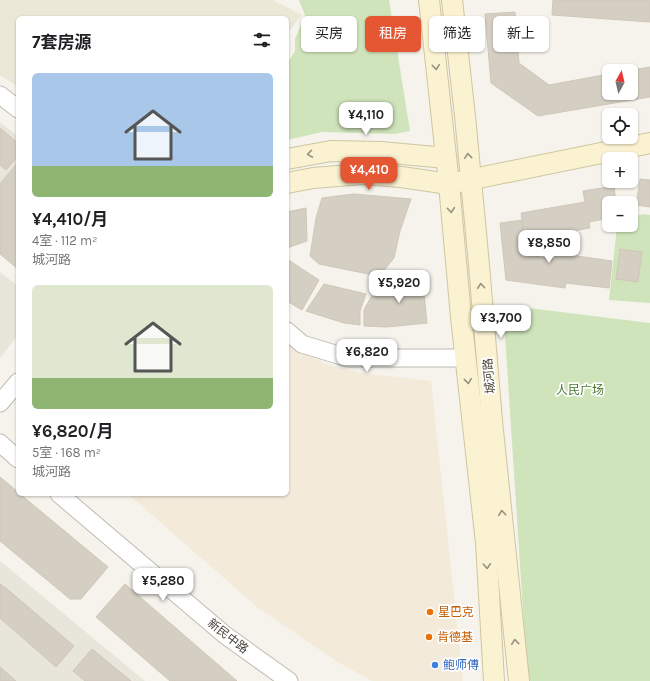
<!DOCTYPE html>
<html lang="zh">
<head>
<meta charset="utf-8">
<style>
  body { margin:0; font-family:Karla,"Noto Sans SC",sans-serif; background:#f2f2f2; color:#202124; height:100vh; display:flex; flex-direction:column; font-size:15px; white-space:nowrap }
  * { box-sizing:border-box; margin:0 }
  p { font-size:13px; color:#757577 }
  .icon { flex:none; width:22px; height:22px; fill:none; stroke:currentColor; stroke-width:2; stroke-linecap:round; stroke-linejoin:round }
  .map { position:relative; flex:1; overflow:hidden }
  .details { position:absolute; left:16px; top:16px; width:273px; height:480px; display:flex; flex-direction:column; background:#fff; border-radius:6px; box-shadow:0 1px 3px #0004 }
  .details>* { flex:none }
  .guide { position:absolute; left:301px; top:16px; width:289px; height:36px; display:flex; gap:8px }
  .needle { width:26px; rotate:8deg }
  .fabs { position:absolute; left:602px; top:64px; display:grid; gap:8px }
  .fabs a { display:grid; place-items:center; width:36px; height:36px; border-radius:6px; background:#fff; box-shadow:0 1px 3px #0004; font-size:20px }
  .price { position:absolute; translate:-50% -34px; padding:0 9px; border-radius:8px; background:#fff; color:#222; font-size:13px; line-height:26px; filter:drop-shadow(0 1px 2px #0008) }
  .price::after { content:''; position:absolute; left:50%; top:24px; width:12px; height:9px; margin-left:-6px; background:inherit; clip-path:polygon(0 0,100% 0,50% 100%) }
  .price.current { background:#e55733; color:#fff }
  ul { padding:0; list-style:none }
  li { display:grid; align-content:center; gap:8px; height:212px; padding:0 16px }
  li span { display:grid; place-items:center; height:124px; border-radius:6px; color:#555 }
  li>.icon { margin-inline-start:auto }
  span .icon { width:72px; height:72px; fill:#fffc; stroke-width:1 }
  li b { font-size:17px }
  h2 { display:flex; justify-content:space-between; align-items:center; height:48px; padding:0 16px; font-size:17px }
  .tag { padding:0 14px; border-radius:6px; background:#fff; box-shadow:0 1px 3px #0004; font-size:14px; line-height:36px }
  .tag.current { background:#e55733; color:#fff }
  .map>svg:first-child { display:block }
  .residential { fill:#e8e5db }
  .commercial { fill:#f4eada }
  .education { fill:#ece8d8 }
  .green { fill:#cfe4ba }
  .building { fill:#d5cfc3; stroke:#cfc7b7 }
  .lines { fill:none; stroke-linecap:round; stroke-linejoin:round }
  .tertiary-casing { stroke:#bfbbb0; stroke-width:19 }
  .secondary-casing { stroke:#cfc6a1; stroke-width:22 }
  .tertiary { stroke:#fff; stroke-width:17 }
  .secondary { stroke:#faf2d1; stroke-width:20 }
  .oneway { stroke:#99927e }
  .food-dot { fill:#e8710a; stroke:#fff; stroke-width:1.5 }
  .shop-dot { fill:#3f7fe0; stroke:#fff; stroke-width:1.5 }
  .labels { text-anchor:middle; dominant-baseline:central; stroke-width:3.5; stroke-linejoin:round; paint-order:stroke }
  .street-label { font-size:12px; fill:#49443a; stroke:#fff }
  .park-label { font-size:12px; fill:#487632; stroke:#fff }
  .food-label { font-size:12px; fill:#c56008; stroke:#fff; text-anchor:start }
  .shop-label { font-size:12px; fill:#366cbe; stroke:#fff; text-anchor:start }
</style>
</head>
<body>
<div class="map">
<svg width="650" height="681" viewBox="0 0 650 681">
  <rect width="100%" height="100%" fill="#f5f3ec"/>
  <g class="residential">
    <path d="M0 122 18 136V162L0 184Z"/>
    <path d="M0 272 18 286V335L0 358Z"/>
    <path d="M0 561 145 681H0Z"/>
  </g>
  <path class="commercial" d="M287 341 323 363 360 373 431 381 463 681H372L336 661 257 607 128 494H287Z"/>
  <path class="education" d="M0 0H273L302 15 287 34V18H18V87L0 75Z"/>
  <g class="green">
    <path d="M299 0H389L410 131 395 134 322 132 287 140V64L295 51V39L305 15Z"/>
    <path d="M643 214 650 215V303L609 300 616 236V225H631V217Z"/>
    <path d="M503 305 650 323V681H530L526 656Z"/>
  </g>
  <g class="building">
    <path d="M553 0H650V22L552 15Z"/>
    <path d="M515 12 519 63 549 85 609 74V93H631V71H627L650 67V97L538 116 491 83 485 14Z"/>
    <path d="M0 128 18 143V156L6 170 0 165Z"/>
    <path d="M18 162V269L0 254V184Z"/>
    <path d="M640 179 650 180V207L636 205Z"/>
    <path d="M614 186 616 203H609V218L589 222 590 228 525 239 521 213 585 202 583 191Z"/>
    <path d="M354 194 411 199 400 231 394 258 385 269 373 275 319 264 310 256 316 218 322 198Z"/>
    <path d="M306 208 307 241 287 248V212Z"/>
    <path d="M522 220 526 255 555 259 556 253 612 261 609 288 566 283 565 288 506 280 500 223Z"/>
    <path d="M620 249 642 252 638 282 616 279Z"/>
    <path d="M287 259 319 280 302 310 287 301Z"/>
    <path d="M422 272 427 323 387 327 364 326V310L371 297 396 293 394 276Z"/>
    <path d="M324 284 366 294 360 311V325L344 323 306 311Z"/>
    <path d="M0 477 18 492V494H20L108 567 81 599H70L0 541Z"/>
    <path d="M0 584 7 589 74 646 56 667 0 618Z"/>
    <path d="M125 584 237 681H170L96 617Z"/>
    <path d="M92 649 131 681H85L73 671Z"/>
    <path d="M0 667 16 681H0Z"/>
  </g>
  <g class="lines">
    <g class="tertiary-casing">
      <g id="tertiary">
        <path d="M0 95 18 109"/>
        <path d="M287 331 302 344 348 358H465"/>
        <path d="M0 403 18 382"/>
        <path d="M0 443 18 459"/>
        <path d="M59 494 225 635 289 681"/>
      </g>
    </g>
    <g class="secondary-casing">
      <g id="secondary">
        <path d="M429 0 449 184 461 317 486 543 494 681"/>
        <path d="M452 0 465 116 479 265 492 421 519 681"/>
        <path d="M287 159 331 151 381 152 446 158"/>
        <path d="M287 183 313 178 363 174 401 177 449 184 650 143"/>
      </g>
    </g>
    <use href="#tertiary" class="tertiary"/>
    <use href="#secondary" class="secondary"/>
  </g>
  <defs><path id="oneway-chevron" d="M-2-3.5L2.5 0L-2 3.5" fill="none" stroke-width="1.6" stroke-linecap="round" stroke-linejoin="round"/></defs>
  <g class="oneway">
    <use href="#oneway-chevron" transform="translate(436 67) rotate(84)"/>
    <use href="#oneway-chevron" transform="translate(310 154) rotate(172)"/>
    <use href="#oneway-chevron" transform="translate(468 156) rotate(-96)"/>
    <use href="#oneway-chevron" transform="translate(451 210) rotate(85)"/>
    <use href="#oneway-chevron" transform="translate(481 286) rotate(-95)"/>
    <use href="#oneway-chevron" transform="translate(468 381) rotate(84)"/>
    <use href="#oneway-chevron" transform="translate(502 513) rotate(-96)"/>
    <use href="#oneway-chevron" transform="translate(487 566) rotate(87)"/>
    <use href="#oneway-chevron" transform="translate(515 642) rotate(-96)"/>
  </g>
  <g class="food-dot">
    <circle cx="430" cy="612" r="4"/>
    <circle cx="429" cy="637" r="4"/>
  </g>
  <circle class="shop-dot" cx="435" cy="665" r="4"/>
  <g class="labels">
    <g class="street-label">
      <text transform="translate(489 376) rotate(-95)">城河路</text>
      <text transform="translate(228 636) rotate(38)">新民中路</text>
    </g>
    <g class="park-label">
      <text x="580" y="390">人民广场</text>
    </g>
    <g class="food-label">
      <text x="438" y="612">星巴克</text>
      <text x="437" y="637">肯德基</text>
    </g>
    <g class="shop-label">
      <text x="443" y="665">鲍师傅</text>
    </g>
  </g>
</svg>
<div class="fabs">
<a><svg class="needle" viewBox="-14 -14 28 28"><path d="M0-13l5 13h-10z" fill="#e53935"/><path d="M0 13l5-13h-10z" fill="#757577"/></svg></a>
<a><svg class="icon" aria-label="locate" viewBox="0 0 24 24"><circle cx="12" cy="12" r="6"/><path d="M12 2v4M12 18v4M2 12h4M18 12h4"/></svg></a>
<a>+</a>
<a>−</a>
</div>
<b class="price" style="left:366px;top:136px">¥4,110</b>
<b class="price current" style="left:369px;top:191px">¥4,410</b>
<b class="price" style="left:549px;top:264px">¥8,850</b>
<b class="price" style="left:399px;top:304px">¥5,920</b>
<b class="price" style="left:501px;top:339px">¥3,700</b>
<b class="price" style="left:367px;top:373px">¥6,820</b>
<b class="price" style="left:163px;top:602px">¥5,280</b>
<div class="guide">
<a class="tag">买房</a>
<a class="tag current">租房</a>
<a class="tag">筛选</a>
<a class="tag">新上</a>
</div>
<section class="details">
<h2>7套房源<svg class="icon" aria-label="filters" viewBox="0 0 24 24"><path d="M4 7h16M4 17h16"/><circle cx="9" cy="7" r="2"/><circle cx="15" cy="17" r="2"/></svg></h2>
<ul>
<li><span style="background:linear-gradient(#a9c7e8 75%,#8fb573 0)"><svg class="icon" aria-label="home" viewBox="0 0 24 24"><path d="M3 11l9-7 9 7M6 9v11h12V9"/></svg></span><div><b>¥4,410/月</b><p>4室 · 112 m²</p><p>城河路</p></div></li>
<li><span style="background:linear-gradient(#dfe7d0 75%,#8fb573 0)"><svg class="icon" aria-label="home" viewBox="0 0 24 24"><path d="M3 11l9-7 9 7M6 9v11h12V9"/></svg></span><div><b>¥6,820/月</b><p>5室 · 168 m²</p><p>城河路</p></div></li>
</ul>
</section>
</div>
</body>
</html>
